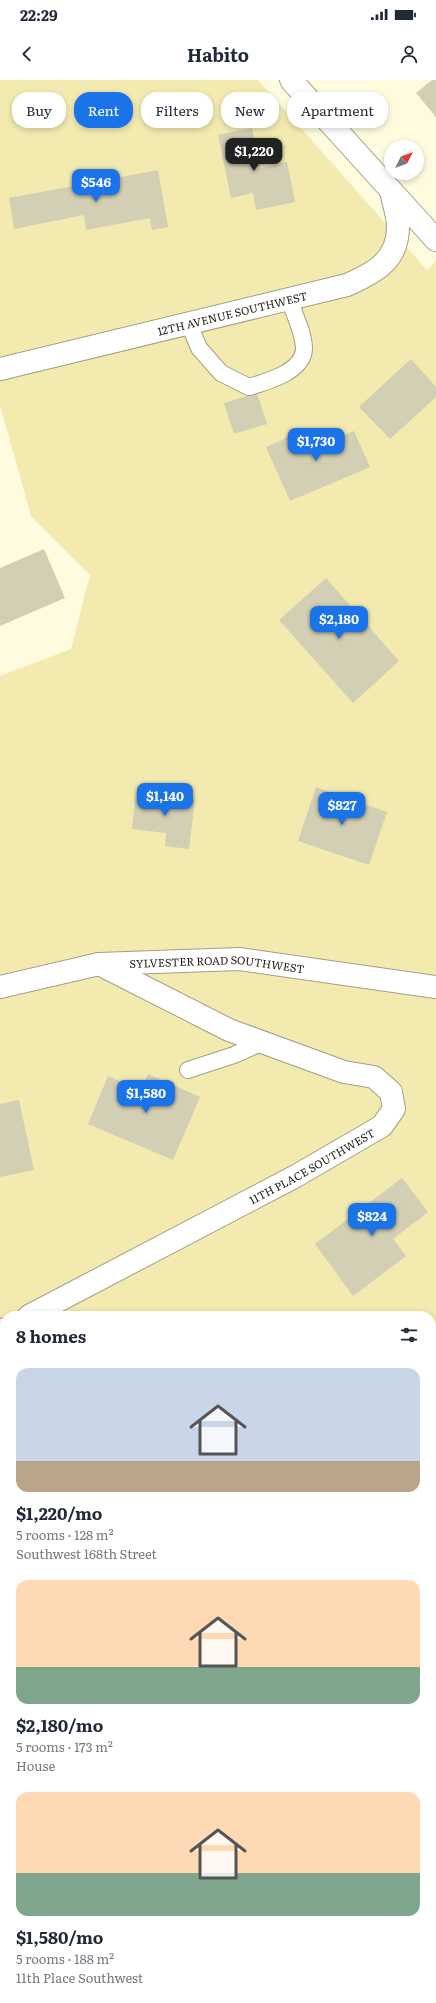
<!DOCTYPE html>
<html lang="en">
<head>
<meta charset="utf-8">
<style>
  body { margin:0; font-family:Literata,serif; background:#f6f6f7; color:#1f2937; height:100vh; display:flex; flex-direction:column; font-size:15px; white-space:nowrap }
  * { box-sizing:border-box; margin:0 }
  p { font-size:13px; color:#747a83 }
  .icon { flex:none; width:22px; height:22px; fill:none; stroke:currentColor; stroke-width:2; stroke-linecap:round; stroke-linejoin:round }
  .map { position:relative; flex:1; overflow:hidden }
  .details { position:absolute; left:0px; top:1231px; width:436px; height:692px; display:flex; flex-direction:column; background:#fff; border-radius:16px 16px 0 0; box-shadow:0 2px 6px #0003 }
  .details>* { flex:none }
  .hud { position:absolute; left:12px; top:12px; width:412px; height:36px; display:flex; gap:8px }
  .needle { width:26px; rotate:48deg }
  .buttons { position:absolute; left:384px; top:60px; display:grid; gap:8px }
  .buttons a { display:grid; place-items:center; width:40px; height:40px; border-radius:50%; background:#fff; box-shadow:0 2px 6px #0003; font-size:20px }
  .price { position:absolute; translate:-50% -34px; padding:0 9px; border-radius:8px; background:#1a73e8; color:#fff; font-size:13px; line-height:26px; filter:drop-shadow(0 1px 2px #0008) }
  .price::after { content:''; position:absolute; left:50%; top:24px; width:12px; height:9px; margin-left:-6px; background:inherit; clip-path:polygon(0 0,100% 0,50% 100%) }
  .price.on { background:#222; color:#fff }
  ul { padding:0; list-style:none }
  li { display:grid; align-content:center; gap:8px; height:212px; padding:0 16px }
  li span { display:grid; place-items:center; height:124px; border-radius:12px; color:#555 }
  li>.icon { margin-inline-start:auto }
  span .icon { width:72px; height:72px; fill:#fffc; stroke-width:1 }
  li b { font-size:17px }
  h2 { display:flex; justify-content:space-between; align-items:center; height:48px; padding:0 16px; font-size:17px }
  .chip { padding:0 14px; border-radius:16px; background:#fff; box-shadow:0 2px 6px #0003; font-size:14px; line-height:36px }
  .chip.on { background:#1a73e8; color:#fff }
  .status { display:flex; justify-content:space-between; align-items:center; height:28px; padding:0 20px; background:#fff; direction:ltr }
  .status svg { height:11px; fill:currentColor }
  header { display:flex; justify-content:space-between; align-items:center; height:52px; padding:0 16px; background:#fff; font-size:18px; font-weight:700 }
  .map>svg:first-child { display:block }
  .green { fill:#f2eaaf }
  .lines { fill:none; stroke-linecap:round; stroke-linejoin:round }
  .stream { stroke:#d5c763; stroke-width:9 }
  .building { fill:#d2cfb4 }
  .service-casing { stroke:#a39f85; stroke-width:18 }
  .minor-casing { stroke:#a39f85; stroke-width:24 }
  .tertiary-casing { stroke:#a39f85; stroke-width:24 }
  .service { stroke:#fff; stroke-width:16 }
  .minor { stroke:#fff; stroke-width:22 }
  .tertiary { stroke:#fff; stroke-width:22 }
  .labels { text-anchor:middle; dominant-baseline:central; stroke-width:3.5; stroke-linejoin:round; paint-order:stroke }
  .street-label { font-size:11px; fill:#1f1e14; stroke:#fff }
</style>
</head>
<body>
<div class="status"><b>22:29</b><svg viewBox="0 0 49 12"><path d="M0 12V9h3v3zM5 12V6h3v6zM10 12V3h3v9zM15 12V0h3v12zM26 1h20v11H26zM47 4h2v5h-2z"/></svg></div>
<header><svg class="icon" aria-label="back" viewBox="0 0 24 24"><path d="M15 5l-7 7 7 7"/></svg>Habito<svg class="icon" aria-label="person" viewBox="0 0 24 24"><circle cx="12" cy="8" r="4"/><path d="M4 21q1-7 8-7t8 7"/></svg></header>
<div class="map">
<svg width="436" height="1923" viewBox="0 0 436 1923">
  <rect width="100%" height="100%" fill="#fefbdf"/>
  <path class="green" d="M0 0H258L427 190 436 181V1923H45L50 1918H431V1236H5V1714L0 1715V596L71 569 90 495 31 436 0 325Z"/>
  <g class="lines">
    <g class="stream">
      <path d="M431 1475 436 1459"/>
      <path d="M0 1831H5"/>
    </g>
  </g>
  <g class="building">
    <path d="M432 0H436V37L416 13Z"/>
    <path d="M252 48 260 88 287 82 295 122 256 130 253 113 231 118 218 55Z"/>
    <path d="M158 90 168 147 152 150 150 138 86 150 84 135 14 149 9 118Z"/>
    <path d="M411 279 436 307V317L390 359 359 327Z"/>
    <path d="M257 313 267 344 234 354 224 323Z"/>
    <path d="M307 349 314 368 354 351 370 387 290 421 266 367Z"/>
    <path d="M44 469 65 518 0 546V488Z"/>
    <path d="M326 498 399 581 353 623 279 540Z"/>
    <path d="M316 707 387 732 369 785 298 761Z"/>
    <path d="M136 712 195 719 189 769 165 766 166 753 132 749Z"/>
    <path d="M148 994 200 1017 173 1080 88 1044 108 996 141 1010Z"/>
    <path d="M19 1020 34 1090 0 1097V1024Z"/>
    <path d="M402 1098 428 1132 393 1159 406 1176 353 1216 315 1164Z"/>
  </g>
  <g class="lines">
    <g class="service-casing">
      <g id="service">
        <path d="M189 244 199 268 221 293 249 307C266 302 303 292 304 269 304 253 294 234 289 219"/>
        <path d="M188 990 234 975 263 962"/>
        <path d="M0 1768H5"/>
        <path d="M431 1796 436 1794"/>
        <path d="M431 1852 436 1844"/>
        <path d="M0 1912 5 1914"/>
        <path d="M15 1918 32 1923"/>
        <path d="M385 1923 388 1918"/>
      </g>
    </g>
    <g class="minor-casing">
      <g id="minor">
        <path d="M291 0 436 160"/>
        <path id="s1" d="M0 289 347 205C374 193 398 181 398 147 398 135 393 122 391 111"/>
        <path id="s2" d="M29 1236 296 1096 382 1046 394 1029 391 1012 374 997 344 992 229 950 99 884"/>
        <path d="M0 1251 5 1249"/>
      </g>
    </g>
    <g class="tertiary-casing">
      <g id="tertiary">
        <path id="s3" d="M0 907 99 884 239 879 436 907"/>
      </g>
    </g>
    <use href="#service" class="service"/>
    <use href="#minor" class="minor"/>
    <use href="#tertiary" class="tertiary"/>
  </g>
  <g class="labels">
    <g class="street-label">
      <text stroke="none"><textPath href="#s1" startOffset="239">12TH AVENUE SOUTHWEST</textPath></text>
      <text stroke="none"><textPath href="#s3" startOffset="220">SYLVESTER ROAD SOUTHWEST</textPath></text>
      <text stroke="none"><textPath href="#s2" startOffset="320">11TH PLACE SOUTHWEST</textPath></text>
    </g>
  </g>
</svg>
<div class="buttons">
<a><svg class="needle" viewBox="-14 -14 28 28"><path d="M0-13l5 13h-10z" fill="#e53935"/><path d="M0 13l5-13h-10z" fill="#747a83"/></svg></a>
</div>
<b class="price on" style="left:254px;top:92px">$1,220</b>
<b class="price" style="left:96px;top:123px">$546</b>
<b class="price" style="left:316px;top:382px">$1,730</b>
<b class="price" style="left:339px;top:560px">$2,180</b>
<b class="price" style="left:165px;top:737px">$1,140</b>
<b class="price" style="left:342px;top:746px">$827</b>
<b class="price" style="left:146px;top:1034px">$1,580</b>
<b class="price" style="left:372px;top:1157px">$824</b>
<div class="hud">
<a class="chip">Buy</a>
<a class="chip on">Rent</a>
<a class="chip">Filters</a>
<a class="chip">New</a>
<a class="chip">Apartment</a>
</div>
<section class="details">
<h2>8 homes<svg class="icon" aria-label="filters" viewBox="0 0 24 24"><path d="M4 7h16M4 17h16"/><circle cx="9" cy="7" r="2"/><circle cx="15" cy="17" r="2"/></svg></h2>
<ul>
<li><span style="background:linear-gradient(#c9d6e8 75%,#b9a48a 0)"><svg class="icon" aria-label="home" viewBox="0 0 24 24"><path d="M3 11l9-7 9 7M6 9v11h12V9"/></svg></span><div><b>$1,220/mo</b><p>5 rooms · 128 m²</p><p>Southwest 168th Street</p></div></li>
<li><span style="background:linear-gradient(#ffd9b3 70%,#7fa58c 0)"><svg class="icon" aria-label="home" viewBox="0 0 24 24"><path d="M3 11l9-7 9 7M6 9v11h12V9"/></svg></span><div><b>$2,180/mo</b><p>5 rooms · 173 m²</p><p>House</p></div></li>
<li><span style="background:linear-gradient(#ffd9b3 65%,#7fa58c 0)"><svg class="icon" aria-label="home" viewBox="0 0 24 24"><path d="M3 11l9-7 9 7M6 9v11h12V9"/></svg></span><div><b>$1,580/mo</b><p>5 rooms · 188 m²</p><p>11th Place Southwest</p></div></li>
</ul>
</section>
</div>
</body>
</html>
